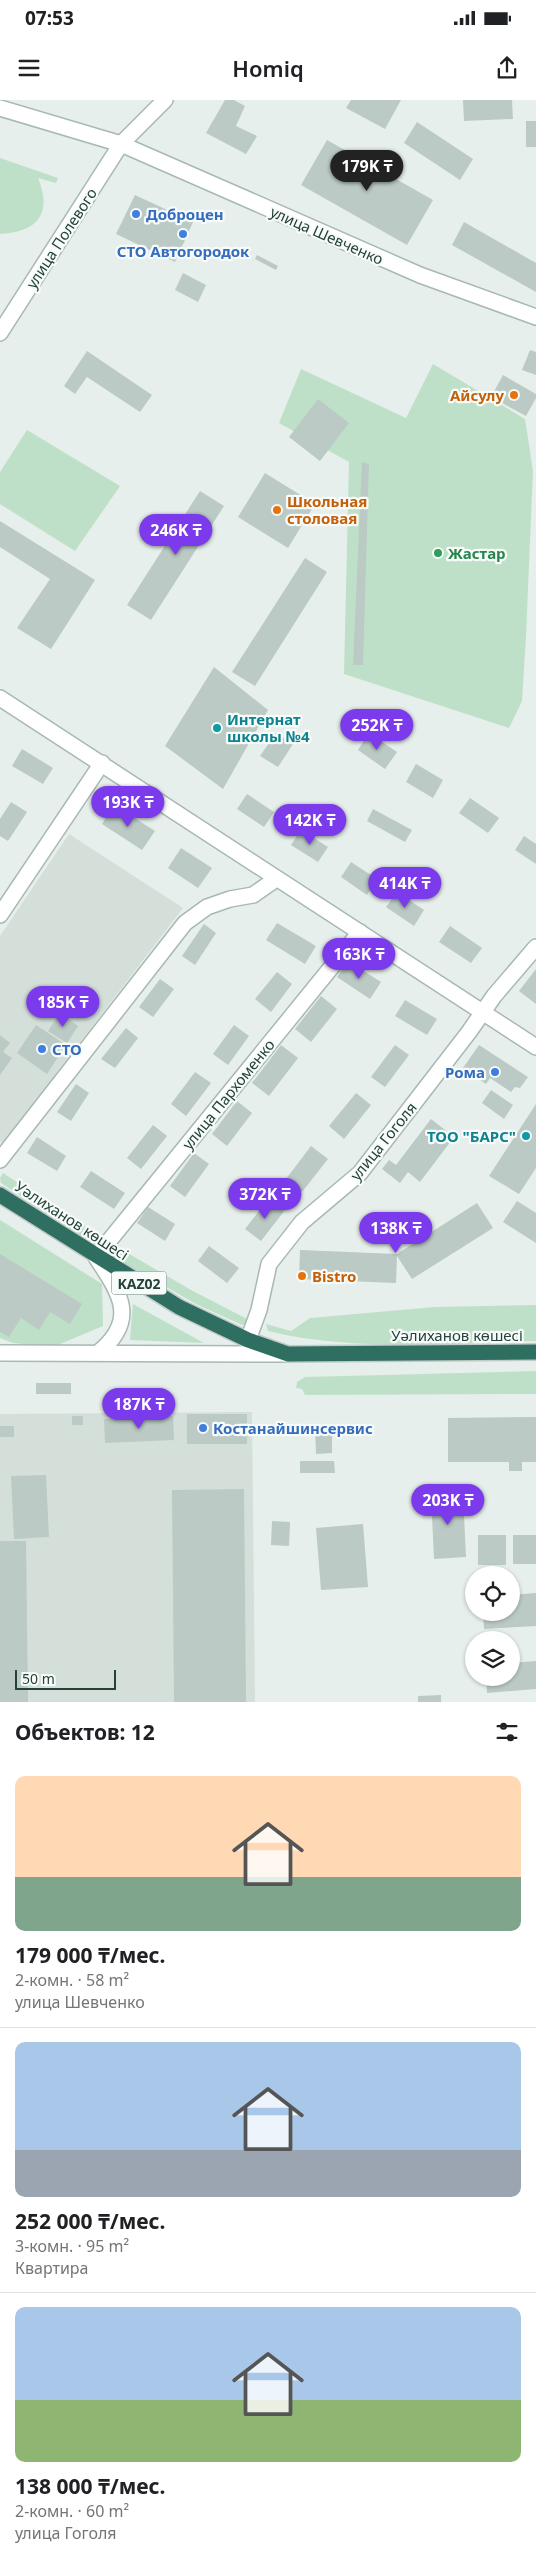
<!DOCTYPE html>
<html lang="ru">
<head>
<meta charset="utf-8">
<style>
  body { margin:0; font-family:"Noto Sans",sans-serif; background:#f6f6f6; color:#202124; height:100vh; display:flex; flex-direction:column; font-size:19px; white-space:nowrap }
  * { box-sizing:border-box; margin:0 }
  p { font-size:16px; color:#757577 }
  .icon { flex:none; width:28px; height:28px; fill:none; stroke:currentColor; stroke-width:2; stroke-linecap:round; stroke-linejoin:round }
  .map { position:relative; height:1602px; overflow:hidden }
  .side { display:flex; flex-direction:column; background:#fff; flex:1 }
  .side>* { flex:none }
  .buttons { position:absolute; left:465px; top:1466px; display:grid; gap:10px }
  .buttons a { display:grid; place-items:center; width:55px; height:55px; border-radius:50%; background:#fff; box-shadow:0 1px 4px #0004; font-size:25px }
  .scale { position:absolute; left:15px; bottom:12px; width:101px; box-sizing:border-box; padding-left:5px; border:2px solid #24423a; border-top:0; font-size:14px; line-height:18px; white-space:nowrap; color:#24423a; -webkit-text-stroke:4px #f7fbf9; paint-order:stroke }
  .price { position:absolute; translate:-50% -42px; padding:0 11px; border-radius:18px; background:#7c3aed; color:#fff; font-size:16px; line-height:32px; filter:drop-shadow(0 1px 2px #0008) }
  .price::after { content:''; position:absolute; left:50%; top:30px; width:15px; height:11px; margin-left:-8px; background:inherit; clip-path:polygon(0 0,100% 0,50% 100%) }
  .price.selected { background:#222; color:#fff }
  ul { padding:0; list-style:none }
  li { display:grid; align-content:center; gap:10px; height:265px; padding:0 15px }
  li+li { border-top:1px solid #e0e0e0 }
  li span { display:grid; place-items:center; height:155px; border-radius:10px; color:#555 }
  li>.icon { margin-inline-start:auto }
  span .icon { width:90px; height:90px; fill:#fffc; stroke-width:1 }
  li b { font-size:21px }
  h2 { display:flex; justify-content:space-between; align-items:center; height:60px; padding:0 15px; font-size:21px }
  .status { display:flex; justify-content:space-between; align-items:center; height:35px; padding:0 25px; background:#fff; direction:ltr }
  .status svg { height:14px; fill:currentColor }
  header { display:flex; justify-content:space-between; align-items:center; height:65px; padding:0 15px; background:#fff; font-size:22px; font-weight:600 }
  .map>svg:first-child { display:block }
  .built { fill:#d4dfda }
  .green { fill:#bfe0c8 }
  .building { fill:#bbcac4 }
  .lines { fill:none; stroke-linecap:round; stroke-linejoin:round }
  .minor-casing { stroke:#a8b8b2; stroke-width:18 }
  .highway-casing { stroke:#c2cac8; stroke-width:18 }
  .minor { stroke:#fff; stroke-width:15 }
  .highway { stroke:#2f6f62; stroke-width:15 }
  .shop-dot { fill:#3f7fe0; stroke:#f7fbf9; stroke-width:2 }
  .food-dot { fill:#e8710a; stroke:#f7fbf9; stroke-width:2 }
  .leisure-dot { fill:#2e9e5b; stroke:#f7fbf9; stroke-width:2 }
  .culture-dot { fill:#0f9aa8; stroke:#f7fbf9; stroke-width:2 }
  .labels { text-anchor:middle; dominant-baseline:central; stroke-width:4.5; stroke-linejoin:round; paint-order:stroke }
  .shield { fill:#f7fbf9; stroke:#637a73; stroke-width:1 }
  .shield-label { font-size:14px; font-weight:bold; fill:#24423a }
  .shop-label { font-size:15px; font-weight:bold; fill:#366cbe; stroke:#f7fbf9; text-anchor:start }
  .street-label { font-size:15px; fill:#24423a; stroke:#f7fbf9 }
  .food-label { font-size:15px; font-weight:bold; fill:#c56008; stroke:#f7fbf9; text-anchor:start }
  .leisure-label { font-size:15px; font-weight:bold; fill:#27864d; stroke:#f7fbf9; text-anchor:start }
  .culture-label { font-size:15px; font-weight:bold; fill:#0d838f; stroke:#f7fbf9; text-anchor:start }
</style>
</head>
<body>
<div class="status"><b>07:53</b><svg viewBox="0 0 49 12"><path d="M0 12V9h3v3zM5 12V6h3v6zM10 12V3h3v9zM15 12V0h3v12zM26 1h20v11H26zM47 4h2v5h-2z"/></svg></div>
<header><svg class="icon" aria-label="menu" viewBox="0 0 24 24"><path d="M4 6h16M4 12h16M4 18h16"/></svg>Homiq<svg class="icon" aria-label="share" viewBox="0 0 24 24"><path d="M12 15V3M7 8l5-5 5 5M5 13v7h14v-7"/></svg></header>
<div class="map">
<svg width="536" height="1602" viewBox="0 0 536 1602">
  <rect width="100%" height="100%" fill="#e6efeb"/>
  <g class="built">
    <path d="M69 734 183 808 3 1043 0 1041V836Z"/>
    <path d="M252 1312 255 1602H0V1314Z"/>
  </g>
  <g class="green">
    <path d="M0 58 58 78 56 83 38 78C53 114 37 132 0 134Z"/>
    <path d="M433 264 525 319 533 371 526 536 522 601 509 628 344 574 349 362 279 323 301 269 406 318Z"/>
    <path d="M27 330 120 386 75 451 0 404V372Z"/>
    <path d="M3 1073 101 1137 96 1145 1 1083 0 1078Z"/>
    <path d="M0 1120 102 1184 103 1226 53 1247 13 1243 0 1238Z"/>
    <path d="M119 1148 191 1190 249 1220 248 1223 242 1225 196 1204 121 1161 117 1152Z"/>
    <path d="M133 1204 204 1243 130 1240Z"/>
    <path d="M536 1205V1241C447 1243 355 1252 268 1231L266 1224 291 1231 310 1218 435 1207Z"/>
    <path d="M536 1271V1294L305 1295 302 1289 296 1288 297 1282 305 1277Z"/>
  </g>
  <g class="building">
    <path d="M225 0H234L245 6 236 26 257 36 246 54 206 33Z"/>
    <path d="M351 0H401L385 29 346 8Z"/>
    <path d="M463 0H512L513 19 464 21Z"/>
    <rect x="526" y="21" width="10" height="26"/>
    <path d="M417 22 473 59 460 80 404 43Z"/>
    <path d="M327 40 433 100 407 145 301 85Z"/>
    <path d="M135 95 193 122 175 162 116 134Z"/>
    <path d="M464 122 536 163V192L452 145Z"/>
    <path d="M257 155 278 166 276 170 255 159Z"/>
    <path d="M183 173 206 185 198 202 175 190Z"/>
    <path d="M530 250 536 252V275L522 270Z"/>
    <path d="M87 251 152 295 140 312 87 277 75 294 64 286Z"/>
    <path d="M503 275 536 294V298L526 316 491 297Z"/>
    <path d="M318 299 349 323 320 361 289 337Z"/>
    <path d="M362 362 369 364 363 565H353Z"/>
    <path d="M265 373 315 404 288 448 238 417Z"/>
    <path d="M200 391 224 406 151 520 127 505Z"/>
    <path d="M0 421 95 480 51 549 17 528 50 479 0 447Z"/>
    <path d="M305 458 327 472 255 586 232 572Z"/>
    <path d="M214 567 268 610 223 689 165 646Z"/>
    <path d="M276 633 293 644 278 667 260 656Z"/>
    <path d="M369 633 397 652 385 669 358 650Z"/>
    <path d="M22 649 53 668 43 684 12 666Z"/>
    <path d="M416 664 443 680 433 698 406 682Z"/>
    <path d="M247 694 274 712 264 727 237 709Z"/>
    <path d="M470 698 499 718 488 733 459 713Z"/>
    <path d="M11 702 27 712 8 741 0 736V719Z"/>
    <path d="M114 705 155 731 142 750 102 724Z"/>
    <path d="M373 709 412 730 405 742 367 721Z"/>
    <path d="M301 730 328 747 318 762 291 745Z"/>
    <path d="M524 736 536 744V764L515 750Z"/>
    <path d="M181 748 212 768 198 788 168 768Z"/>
    <path d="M351 762 377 779 367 795 341 777Z"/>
    <path d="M397 792 424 810 414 826 386 807Z"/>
    <path d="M277 823 316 846 305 864 266 840Z"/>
    <path d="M204 824 216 833 195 865 182 856Z"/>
    <path d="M450 826 482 848 471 863 439 842Z"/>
    <path d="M348 861 381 882 370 899 337 877Z"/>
    <path d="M536 869V904L519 891Z"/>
    <path d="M277 872 292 884 271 912 255 899Z"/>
    <path d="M160 879 174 889 153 917 139 907Z"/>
    <path d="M321 896 337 909 311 942 295 929Z"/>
    <path d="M405 900 437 919 427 935 395 916Z"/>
    <path d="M60 913 78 926 67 943 48 931Z"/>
    <path d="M36 925 66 945 47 974 17 953Z"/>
    <path d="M234 925 249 936 228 965 213 954Z"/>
    <path d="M126 928 138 938 115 968 101 959Z"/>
    <path d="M0 935 10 943 3 952 12 958 0 975Z"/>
    <path d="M281 945 298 958 269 996 252 983Z"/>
    <path d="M395 945 409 955 385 987 371 977Z"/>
    <path d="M479 945 528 977 520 988 515 987 511 992 490 978 486 984 463 968Z"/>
    <path d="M195 972 211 983 186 1016 171 1004Z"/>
    <path d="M76 984 89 993 71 1021 57 1012Z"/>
    <path d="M491 990 513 1005 504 1019 482 1003Z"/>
    <path d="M356 993 371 1005 344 1039 329 1026Z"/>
    <path d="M237 1001 252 1013 227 1046 212 1034Z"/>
    <path d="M536 1004V1068L519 1094 489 1076Z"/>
    <path d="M431 1019 454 1037 420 1082 408 1072 400 1083 382 1069 389 1060 396 1065Z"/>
    <path d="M153 1025 167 1036 141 1069 127 1058Z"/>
    <path d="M37 1037 66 1056 57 1071 27 1053Z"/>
    <path d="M311 1046 328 1059 302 1092 286 1079Z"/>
    <path d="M194 1053 209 1064 185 1097 170 1086Z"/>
    <path d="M91 1071 125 1093 114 1109 80 1087Z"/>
    <path d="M269 1098 285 1110 261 1141 245 1129Z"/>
    <path d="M517 1101 536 1113V1143L503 1122Z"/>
    <path d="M477 1103 493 1128 412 1179 397 1156 396 1183 299 1179 300 1150 397 1154Z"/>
    <path d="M148 1107 175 1124 165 1141 137 1123Z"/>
    <path d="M209 1146 239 1168 227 1183 198 1161Z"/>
    <path d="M0 1154 82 1204 70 1224 50 1212 39 1230 21 1218 9 1237 0 1232Z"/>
    <rect x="36" y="1283" width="35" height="11"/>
    <rect x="187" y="1314" width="60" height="30"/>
    <rect x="72" y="1316" width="11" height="9"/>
    <path d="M173 1316 174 1340 105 1343 104 1319Z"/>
    <path d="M536 1317V1362H522V1371H509V1362H448V1318Z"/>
    <rect x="0" y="1326" width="14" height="11"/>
    <path d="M315 1326H332V1353L316 1354Z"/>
    <path d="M300 1361H334L335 1373H300Z"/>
    <path d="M46 1375 49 1437 14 1439 11 1376Z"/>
    <path d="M244 1389 246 1602H174L172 1390Z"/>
    <path d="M463 1394 466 1457 434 1459 431 1395Z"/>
    <path d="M272 1421 290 1422 289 1446 271 1445Z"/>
    <path d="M363 1424 368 1487 321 1490 316 1428Z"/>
    <rect x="478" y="1435" width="28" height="30"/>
    <rect x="513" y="1435" width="23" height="29"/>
    <path d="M0 1441H26L28 1602H0Z"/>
    <path d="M536 1493V1526L484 1529 483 1512H511V1495Z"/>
    <path d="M536 1561V1589L487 1593 486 1578H511V1563Z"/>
    <path d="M441 1595V1602H418V1596Z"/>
  </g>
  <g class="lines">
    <g class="minor-casing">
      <g id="minor">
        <path d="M0 8 121 44 420 175 536 217"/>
        <path d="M0 233 121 44 165 0"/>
        <path d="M0 598 536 947"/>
        <path d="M0 815 102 663"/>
        <path d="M0 1060 185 823 207 807 230 799 253 795 276 779"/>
        <path d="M248 1240 259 1210 269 1164 302 1122 360 1073 469 932 494 896 536 847"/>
        <path d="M99 1252C139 1219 119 1192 96 1157L360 832"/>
        <path d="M0 1253 284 1254"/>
      </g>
    </g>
    <g class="highway-casing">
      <path id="highway" d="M0 1095 179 1207 248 1240 288 1254 536 1252"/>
    </g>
    <use href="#minor" class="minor"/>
    <use href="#highway" class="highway"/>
  </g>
  <g class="shop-dot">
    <circle cx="136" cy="114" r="5"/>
    <circle cx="183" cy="134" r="5"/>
    <circle cx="42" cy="949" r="5"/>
    <circle cx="495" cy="972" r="5"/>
    <circle cx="203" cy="1328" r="5"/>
  </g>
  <g class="food-dot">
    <circle cx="514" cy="295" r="5"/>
    <circle cx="277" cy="410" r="5"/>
    <circle cx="302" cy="1176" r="5"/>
  </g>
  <circle class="leisure-dot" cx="438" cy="453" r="5"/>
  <g class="culture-dot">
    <circle cx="217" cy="628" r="5"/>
    <circle cx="526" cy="1036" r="5"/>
  </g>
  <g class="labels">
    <rect class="shield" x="111.5" y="1171.5" width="55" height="23" rx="4"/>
    <g class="shield-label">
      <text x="139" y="1183">KАZ02</text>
    </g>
    <g class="shop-label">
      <text x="146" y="114">Доброцен</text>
      <text x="183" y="151" text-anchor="middle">СТО Автогородок</text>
      <text x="52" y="949">СТО</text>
      <text x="485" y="972" text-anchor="end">Рома</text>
      <text x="213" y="1328">Костанайшинсервис</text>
    </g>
    <g class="street-label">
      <text transform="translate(327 135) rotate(24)">улица Шевченко</text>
      <text transform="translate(61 138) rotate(-57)">улица Полевого</text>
      <text transform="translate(228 994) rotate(-51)">улица Пархоменко</text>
      <text transform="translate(383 1041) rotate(-51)">улица Гоголя</text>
      <text transform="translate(72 1120) rotate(33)">Уәлиханов көшесі</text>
      <text x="457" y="1235">Уәлиханов көшесі</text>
    </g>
    <g class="food-label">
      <text x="504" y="295" text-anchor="end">Айсулу</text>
      <text x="287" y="401">Школьная<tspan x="287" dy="17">столовая</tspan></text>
      <text x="312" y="1176">Bistro</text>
    </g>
    <g class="leisure-label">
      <text x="448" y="453">Жастар</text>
    </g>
    <g class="culture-label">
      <text x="227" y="619">Интернат<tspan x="227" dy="17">школы №4</tspan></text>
      <text x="516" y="1036" text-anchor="end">ТОО "БАРС"</text>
    </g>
  </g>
</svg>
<div class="buttons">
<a><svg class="icon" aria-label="locate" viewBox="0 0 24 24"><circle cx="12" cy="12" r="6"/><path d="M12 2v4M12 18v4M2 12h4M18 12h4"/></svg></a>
<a><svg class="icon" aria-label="layers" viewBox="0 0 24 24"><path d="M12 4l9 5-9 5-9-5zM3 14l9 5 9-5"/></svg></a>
</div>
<div class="scale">50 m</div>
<b class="price selected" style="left:367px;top:92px">179K ₸</b>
<b class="price" style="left:176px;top:456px">246K ₸</b>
<b class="price" style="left:377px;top:651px">252K ₸</b>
<b class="price" style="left:128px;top:728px">193K ₸</b>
<b class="price" style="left:310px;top:746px">142K ₸</b>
<b class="price" style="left:405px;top:809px">414K ₸</b>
<b class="price" style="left:359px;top:880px">163K ₸</b>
<b class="price" style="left:63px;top:928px">185K ₸</b>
<b class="price" style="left:265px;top:1120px">372K ₸</b>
<b class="price" style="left:396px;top:1154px">138K ₸</b>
<b class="price" style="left:139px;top:1330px">187K ₸</b>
<b class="price" style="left:448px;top:1426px">203K ₸</b>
</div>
<section class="side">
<h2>Объектов: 12<svg class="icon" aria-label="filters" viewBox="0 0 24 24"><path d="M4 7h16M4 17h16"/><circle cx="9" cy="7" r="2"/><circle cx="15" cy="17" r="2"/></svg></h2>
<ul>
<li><span style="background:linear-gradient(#ffd9b3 65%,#7fa58c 0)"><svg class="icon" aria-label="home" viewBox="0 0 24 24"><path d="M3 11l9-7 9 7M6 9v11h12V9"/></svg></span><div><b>179 000 ₸/мес.</b><p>2-комн. · 58 m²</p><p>улица Шевченко</p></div></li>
<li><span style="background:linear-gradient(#a9c7e8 70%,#9aa5b1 0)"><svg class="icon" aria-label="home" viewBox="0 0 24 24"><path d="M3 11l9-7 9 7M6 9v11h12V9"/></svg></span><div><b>252 000 ₸/мес.</b><p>3-комн. · 95 m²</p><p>Квартира</p></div></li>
<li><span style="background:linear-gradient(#a9c7e8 60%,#8fb573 0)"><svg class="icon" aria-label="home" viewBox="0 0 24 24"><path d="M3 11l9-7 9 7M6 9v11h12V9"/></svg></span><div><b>138 000 ₸/мес.</b><p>2-комн. · 60 m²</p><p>улица Гоголя</p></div></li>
</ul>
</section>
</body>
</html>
